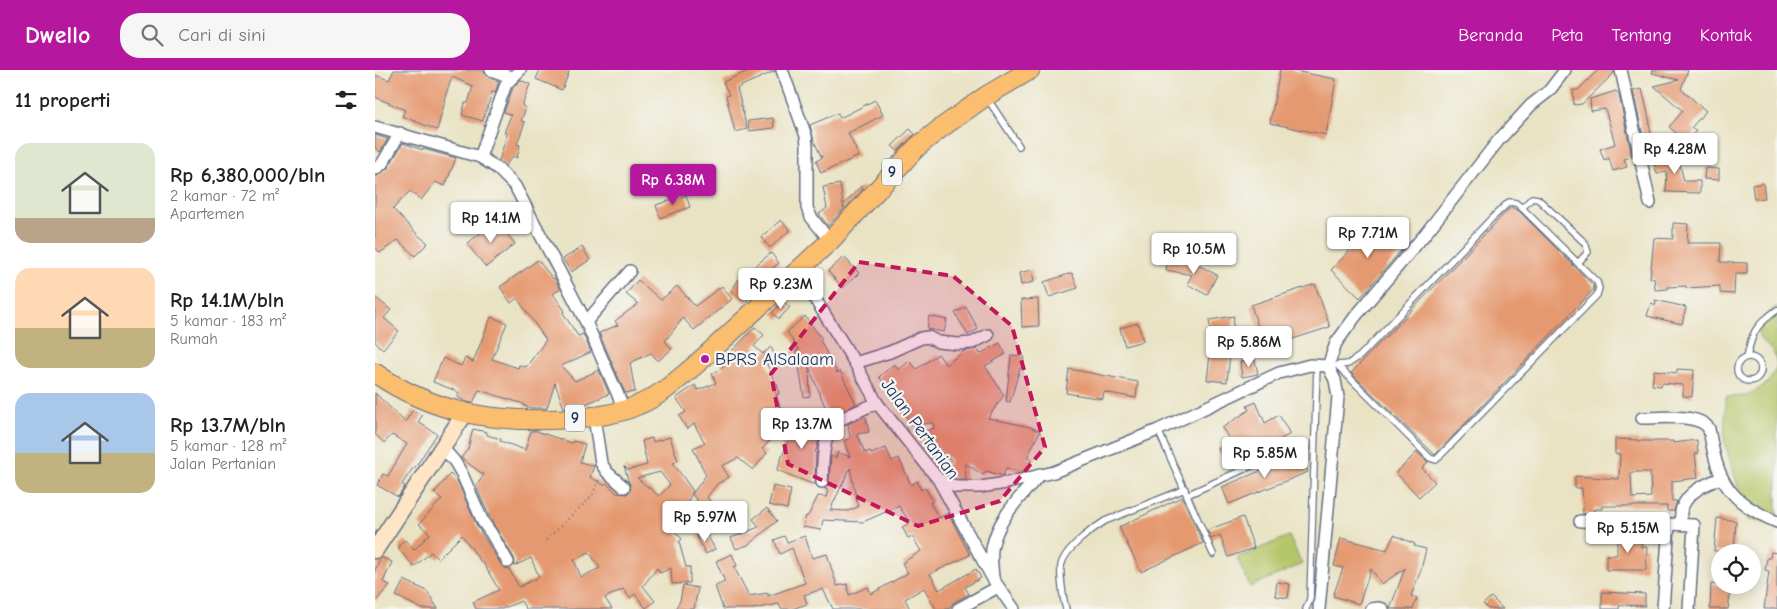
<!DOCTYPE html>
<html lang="id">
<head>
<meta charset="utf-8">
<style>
  body { margin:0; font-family:"Comic Neue",sans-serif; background:#f6f6f6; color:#202124; height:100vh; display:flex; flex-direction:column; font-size:19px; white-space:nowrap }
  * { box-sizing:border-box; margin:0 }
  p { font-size:16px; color:#757577 }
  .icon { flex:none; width:28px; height:28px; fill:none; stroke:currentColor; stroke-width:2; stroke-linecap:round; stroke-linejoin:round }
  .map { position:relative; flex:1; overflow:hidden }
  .drawer { display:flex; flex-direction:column; background:#fff; width:375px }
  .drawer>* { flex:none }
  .tools { position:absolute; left:1336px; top:474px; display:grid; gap:10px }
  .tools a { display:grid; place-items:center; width:50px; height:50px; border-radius:50%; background:#fff; box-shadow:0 2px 12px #0003; font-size:25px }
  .price { position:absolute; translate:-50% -42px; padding:0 11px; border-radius:5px; background:#fff; color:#222; font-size:16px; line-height:32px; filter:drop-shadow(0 1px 2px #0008) }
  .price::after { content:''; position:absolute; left:50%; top:30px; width:15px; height:11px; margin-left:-8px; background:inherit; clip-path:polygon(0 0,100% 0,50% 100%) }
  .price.active { background:#b5179e; color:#fff }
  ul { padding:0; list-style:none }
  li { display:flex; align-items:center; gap:15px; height:125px; padding:0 15px }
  li span { display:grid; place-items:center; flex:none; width:140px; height:100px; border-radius:15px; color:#555 }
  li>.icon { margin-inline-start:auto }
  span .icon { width:60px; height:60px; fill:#fffc; stroke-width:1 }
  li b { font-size:21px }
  h2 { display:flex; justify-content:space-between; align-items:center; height:60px; padding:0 15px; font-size:21px }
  header { display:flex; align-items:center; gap:30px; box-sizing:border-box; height:70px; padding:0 25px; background:#b5179e; color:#fff }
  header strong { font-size:24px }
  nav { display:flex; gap:28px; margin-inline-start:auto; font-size:18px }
  .search { width:350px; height:45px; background:#f6f6f6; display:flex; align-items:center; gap:12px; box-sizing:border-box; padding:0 18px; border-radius:20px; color:#757577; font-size:19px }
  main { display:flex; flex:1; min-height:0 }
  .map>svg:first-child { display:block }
  .green { fill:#b5c669; stroke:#687a64 }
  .building { fill:#e5996f; fill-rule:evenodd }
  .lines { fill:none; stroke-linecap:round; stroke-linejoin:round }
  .service-casing { stroke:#636e82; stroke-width:8 }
  .minor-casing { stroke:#636e82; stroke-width:14 }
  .secondary-casing { stroke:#636e82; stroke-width:19 }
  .trunk-casing { stroke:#636e82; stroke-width:21 }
  .path { stroke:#636e82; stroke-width:2; stroke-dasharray:1 4; stroke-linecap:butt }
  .service { stroke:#fff; stroke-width:5.5 }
  .minor { stroke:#fff; stroke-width:11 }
  .secondary { stroke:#fde5c5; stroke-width:16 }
  .trunk { stroke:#fbbd6e; stroke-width:19 }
  .marked { fill:#c2185b; fill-opacity:0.2; stroke:#c2185b; stroke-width:4; stroke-dasharray:10 6; stroke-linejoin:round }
  .poi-dot { fill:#b5179e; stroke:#f6f6f2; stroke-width:2 }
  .labels { text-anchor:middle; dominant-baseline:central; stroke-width:4.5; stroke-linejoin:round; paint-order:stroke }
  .shield { fill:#f6f6f2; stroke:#5d6b8a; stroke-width:1 }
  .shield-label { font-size:16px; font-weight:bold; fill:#1b2f5e }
  .poi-label { font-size:18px; fill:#1b2f5e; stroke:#f6f6f2; text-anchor:start }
  .street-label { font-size:18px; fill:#1b2f5e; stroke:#f6f6f2 }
</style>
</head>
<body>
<header>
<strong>Dwello</strong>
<div class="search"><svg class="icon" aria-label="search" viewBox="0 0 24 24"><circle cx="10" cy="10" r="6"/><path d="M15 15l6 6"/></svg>Cari di sini</div>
<nav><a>Beranda</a><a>Peta</a><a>Tentang</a><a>Kontak</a></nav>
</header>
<main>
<section class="drawer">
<h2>11 properti<svg class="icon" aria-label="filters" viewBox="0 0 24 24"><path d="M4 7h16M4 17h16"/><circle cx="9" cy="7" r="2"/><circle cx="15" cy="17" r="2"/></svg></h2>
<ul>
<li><span style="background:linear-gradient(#dfe7d0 75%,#b9a48a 0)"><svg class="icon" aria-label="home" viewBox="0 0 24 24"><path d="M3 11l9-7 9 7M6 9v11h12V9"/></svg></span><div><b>Rp 6,380,000/bln</b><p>2 kamar · 72 m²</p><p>Apartemen</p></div></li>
<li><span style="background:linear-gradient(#ffd9b3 60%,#c2b280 0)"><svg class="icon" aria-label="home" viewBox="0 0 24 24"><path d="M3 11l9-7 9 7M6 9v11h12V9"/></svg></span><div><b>Rp 14.1M/bln</b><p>5 kamar · 183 m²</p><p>Rumah</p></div></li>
<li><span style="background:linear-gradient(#a9c7e8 60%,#c2b280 0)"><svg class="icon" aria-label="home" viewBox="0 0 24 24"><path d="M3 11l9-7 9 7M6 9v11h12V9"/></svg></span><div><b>Rp 13.7M/bln</b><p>5 kamar · 128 m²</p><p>Jalan Pertanian</p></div></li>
</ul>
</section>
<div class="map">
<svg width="1402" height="539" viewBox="0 0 1402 539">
  <rect width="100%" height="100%" fill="#f6f6f2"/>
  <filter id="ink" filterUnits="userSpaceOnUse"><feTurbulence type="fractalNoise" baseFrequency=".02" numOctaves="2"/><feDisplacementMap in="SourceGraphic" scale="10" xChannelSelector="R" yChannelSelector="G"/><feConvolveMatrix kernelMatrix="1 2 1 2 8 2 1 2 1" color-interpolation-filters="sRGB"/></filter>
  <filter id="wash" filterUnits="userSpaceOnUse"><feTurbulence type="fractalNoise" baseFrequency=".0096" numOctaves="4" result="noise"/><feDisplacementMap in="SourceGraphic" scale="20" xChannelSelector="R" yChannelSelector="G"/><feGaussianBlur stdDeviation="1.12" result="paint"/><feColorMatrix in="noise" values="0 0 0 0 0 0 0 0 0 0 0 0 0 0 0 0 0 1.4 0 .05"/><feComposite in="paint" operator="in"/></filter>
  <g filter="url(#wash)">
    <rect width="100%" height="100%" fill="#e9e3c4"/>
    <g class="green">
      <path d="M1402 236V454L1373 450 1349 370 1351 327 1371 326 1393 313 1402 296 1399 283 1383 266 1389 247Z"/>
      <path d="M914 466 927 494 875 517 862 488Z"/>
    </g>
    <g id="blocks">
      <g class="building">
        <path d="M19 0H107L113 7 124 11 120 23 117 22 108 51 87 45 90 33H93L98 16 77 7 69 30 70 31 62 60 27 46 30 40 0 27V5L14 10Z"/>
        <path d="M165 0H189L194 2 187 20 161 9Z"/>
        <path d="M375 0 400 1 362 18 372 59 360 62 351 26 354 25 348 12Z"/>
        <path d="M905 0H914L961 9 951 65 895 53Z"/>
        <path d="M1223 0H1239V3L1207 34 1199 35 1198 20H1203Z"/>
        <path d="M1278 0H1313L1306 19 1331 41 1316 58 1321 61 1311 72 1294 57 1308 41 1279 16 1304 10 1277 3Z"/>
        <path d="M145 10 155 14 147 36 151 38 146 51 150 52 142 74 145 75 142 88 138 86 130 96 124 91 132 64 129 63 136 45 129 42 138 18Z"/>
        <path d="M1267 19 1275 53 1274 54 1280 82 1272 84 1258 21Z"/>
        <path d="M1241 21 1244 25 1257 87 1249 89 1252 97 1238 101 1234 88 1229 90 1225 79 1240 74 1235 56 1230 39 1216 41 1215 29Z"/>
        <path d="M500 30 508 45 473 63 484 86 446 103 441 91 447 88 439 71 435 55 463 43 465 48Z"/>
        <path d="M398 48 399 58 374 61 373 51Z"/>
        <path d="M535 59 540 64 523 81 517 76Z"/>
        <path d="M0 65 13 69 5 82 0 78Z"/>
        <path d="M28 73 48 80V79L81 88 70 116 60 112 46 130 35 121 18 139 44 166 53 173 40 186 23 170 5 183 0 177V108L13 98Z"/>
        <path d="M1302 83 1309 111H1325V123L1291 122 1292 102 1282 104 1278 89Z"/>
        <path d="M1330 98 1344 99V110L1329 109Z"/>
        <path d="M1388 113 1390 128 1379 129 1377 115Z"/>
        <path d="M465 114 468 135 486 116 488 119 471 138 468 136 469 139 453 156 444 144 452 138 448 117Z"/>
        <path d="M311 125 315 137 285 148 281 135Z"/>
        <path d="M1136 137 1144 141 1218 215 1219 219 1060 385 976 303Z"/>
        <path d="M121 150 140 174 111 197 92 174Z"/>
        <path d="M406 150 415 160 395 178 386 167Z"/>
        <path d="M1003 151 1030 176 985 228 956 200Z"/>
        <path d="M1298 153 1313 154 1312 173H1346L1345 192 1372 193V204H1360L1359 224 1345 223V216L1311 218V216L1293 217V219L1280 220 1279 208H1275L1279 168 1298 169Z"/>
        <path d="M207 177 215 190 196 202 188 189Z"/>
        <path d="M396 183 404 193 376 215 380 217 371 232 356 221 364 209Z"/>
        <path d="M469 187 484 203 468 218 453 201Z"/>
        <path d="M793 189 823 195 842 205 832 225 812 214 817 205 791 200Z"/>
        <path d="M163 190 178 209 180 208 185 219 178 224 190 241 188 243 203 266 208 264 216 282 186 296 200 311 224 300 234 324 206 336 189 338 180 313 172 338H156L149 336V334L104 320 98 333 92 332 82 327 84 322 58 312 68 288 86 296 90 288 98 292 116 247 132 253 117 289 143 298 144 295 151 297 171 270 142 228 136 233 125 217Z"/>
        <path d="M657 200 659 212 646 215 644 203Z"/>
        <path d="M697 203 703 218 674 227 669 212Z"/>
        <path d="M263 210 286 230 302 216 320 236 347 216 357 229 319 260 308 248 290 271 297 279 283 291 276 283 255 293 260 322 250 323 224 263 243 255 240 251 263 234 251 224Z"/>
        <path d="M940 214 955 257 890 278 876 235Z"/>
        <path d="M0 227 16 240 9 248 24 261 8 279 0 272Z"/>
        <path d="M663 229 664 256 647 257 646 230Z"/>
        <path d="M1280 230 1311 237 1307 254 1272 246 1276 233 1281 235Z"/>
        <path d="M408 231 415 237 404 249 397 243Z"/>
        <path d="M591 237 603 259 593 265 580 243Z"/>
        <path d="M430 246 447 269 445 270 462 303 465 301 481 334 455 349 434 297 435 326 429 327 421 280H424L412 262Z"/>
        <path d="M554 246 572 250 569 262 552 259Z"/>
        <path d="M859 246 852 312 832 310 837 268 834 250Z"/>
        <path d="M763 253 768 271 750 276 745 258Z"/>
        <path d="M380 257 389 265 379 276 388 284 396 277 402 290 392 294 400 313H402L404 324 401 325 407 344 422 347 403 370 398 368 387 379 392 383 378 400 363 388 347 396 354 407 342 414 332 427 344 443 337 455 326 448 330 442 317 424 331 405 318 378 330 373 319 354 312 359 304 346 311 342 301 328 320 315 323 320 341 313 337 304 349 297 344 292 354 284Z"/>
        <path d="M625 273 631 284 610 296 629 325 613 348 655 357 665 361 652 388 656 389 653 400 646 402 631 398 628 406 611 401 608 405 590 393 591 410H583L568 402 576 390 562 378 563 377 545 363 559 358 558 353 538 355 519 331 522 330 504 307 519 294 524 300 534 291 542 299 563 284 571 295 589 281 602 279 605 284Z"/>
        <path d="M636 285 649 286 647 298H645L635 332 631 331Z"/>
        <path d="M880 290 883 304 867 307 865 292Z"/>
        <path d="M694 299 763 312 761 328 729 322 728 329 691 323Z"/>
        <path d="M1302 299 1319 300 1317 327 1308 326V315L1287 313 1286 316 1277 315 1279 300 1302 303Z"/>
        <path d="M0 323 30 352 38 340 47 346 43 352 62 364 39 399 38 398 27 414 30 416 23 427 2 415 8 404 13 406 32 374 17 365 9 373 0 364Z"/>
        <path d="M881 332 890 353 904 345 915 364 854 399 843 379 856 371 847 358 874 340 872 336Z"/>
        <path d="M425 343H436V353L447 359 440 383 441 382 440 415 402 400 422 347 425 348Z"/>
        <path d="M491 347 494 362 482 364 490 383 495 381 496 384 511 378 517 391 524 388 536 415 542 411 546 420 550 418 558 431 555 433 564 448 573 443 595 485 555 504 564 520 601 499 606 508 590 517 594 524 579 532 573 539H561L549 518 530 529 535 539H458L448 519 429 525 432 534 417 539H406L404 534 378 539H348L340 516 350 512 341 491 357 484 362 496 359 497 374 526 393 523V526L430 513 417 478 405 484 399 470 409 466 412 472 430 466 437 488 452 484 462 516 472 514 474 525 493 517 496 524 533 503 527 493 546 481 537 466 533 468 527 457 535 453 524 436 488 452 448 450 446 460 428 457 431 446H433L443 426 451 427 453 420 450 419 454 412 456 386 461 388 463 382 475 387 469 371 475 368 473 354ZM475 398 483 437 473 441 455 440Z"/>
        <path d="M98 359 112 362V365L126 369 125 371 150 380 156 361H161L197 373 198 371 210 374 205 392 219 396 215 407 229 415 231 413 243 424 244 423 252 424 256 419 249 396 253 400 272 395 267 371 277 368 278 372 295 367 303 391 298 393 318 421 309 439 307 438 293 454 307 469 304 472 311 497H315V513L297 514 296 498 285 503 282 498 268 516 280 531 271 538 260 524 255 528 248 519 230 528 237 539H151L146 531 127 539H101L98 532 124 520 107 491 106 492 87 465 63 489 56 482 39 497 24 479V475L30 470 39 480 55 464 44 454 67 429 59 423 75 404 82 410 102 456 127 496 134 499 144 517 164 507 156 488 139 496 140 492 139 488 115 448 101 416 109 405 86 388 93 379ZM285 402 295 415 284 426 262 408ZM214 482 225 498 206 507 199 490Z"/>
        <path d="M1240 369 1263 370V371H1298V373L1322 370 1323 384H1320L1323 408 1297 411V431H1302L1299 441H1292V436H1227V439H1219V444H1208L1207 418H1200V406L1244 409 1245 384H1240ZM1256 402H1275L1276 427 1257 428Z"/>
        <path d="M1042 382 1053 392 1047 398 1060 412 1044 427 1021 403Z"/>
        <path d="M926 384 933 402 854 434 847 417Z"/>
        <path d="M398 416 416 420 412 439 394 435Z"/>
        <path d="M807 427 828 473 766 502 744 457Z"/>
        <path d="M392 438 402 451 373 475 361 479 356 468 384 457 378 449Z"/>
        <path d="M868 447 879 478 853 487 845 465 836 469 832 460Z"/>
        <path d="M1342 448 1361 451 1359 482H1342L1343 481H1339Z"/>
        <path d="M330 461 340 479 331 484 321 466Z"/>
        <path d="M1242 464 1266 465V477H1272L1271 500H1231V485H1242Z"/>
        <path d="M1019 465 1040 474 1039 476 1051 479 1046 500 1036 526 1042 528 1038 539H1015L1030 498 1007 514 996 499 984 534 958 526 968 498 959 496 966 468 1012 480Z"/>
        <path d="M1396 482 1402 483V539H1389L1394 501 1390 500 1392 488H1395Z"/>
        <path d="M6 487 17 492 8 512 15 515 0 532V500Z"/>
        <path d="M29 510 52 521 63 539H47L21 526Z"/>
        <path d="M902 512 915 514 913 528 900 526Z"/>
        <path d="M1336 514 1356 517 1353 539H1335Z"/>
        <path d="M308 515 323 518 319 539H300L305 531Z"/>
        <path d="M1227 522 1270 524V536L1245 535 1244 539H1227Z"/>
        <path d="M1116 527 1128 539H1113L1108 534Z"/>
      </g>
    </g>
  </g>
  <g filter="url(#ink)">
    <use href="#blocks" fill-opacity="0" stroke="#636e82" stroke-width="1"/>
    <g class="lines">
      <g class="service-casing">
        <g id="service">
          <path d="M612 28 644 76"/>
          <path d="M1147 138 1157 128 1163 129 1210 173 1213 182 1203 193"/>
          <path d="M1372 287C1377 262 1381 255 1402 240"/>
          <circle cx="1374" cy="299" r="12"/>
          <path d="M953 296 973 294 985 286 1116 149 1134 132 1141 133 1147 138 1222 212 1224 218 1222 225 1061 390 1055 388 963 296"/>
          <path d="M783 360 838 484"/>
          <path d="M812 425 907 382"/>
          <path d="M691 539C688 529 685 506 686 496 689 479 717 459 730 451L810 419"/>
          <path d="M931 539 935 529 942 295"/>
        </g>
      </g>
      <g class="minor-casing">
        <g id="minor">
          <path d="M116 0 136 7"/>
          <path d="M407 0 431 66 432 75V138L436 147 455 171"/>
          <path d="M1246 0 1275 133"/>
          <path d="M0 57 105 87 122 98 140 116 211 252 250 341"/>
          <path d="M105 87 131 14 145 0"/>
          <path d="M0 99 7 94 25 63"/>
          <path d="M422 200 480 293 502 333 563 409 618 509 639 539"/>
          <path d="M211 252 255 201"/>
          <path d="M480 293 515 282 546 268 553 267 563 272 583 274 597 273 613 265"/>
          <path d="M219 347 226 393 232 402 249 417"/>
          <path d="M1267 348C1284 348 1325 343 1334 359 1343 412 1352 430 1402 452"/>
          <path d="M68 378 80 392 87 404 108 452 116 463 133 492"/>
          <path d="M563 409 581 417H605L632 413 679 402 783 360 904 303 935 295 953 296"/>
          <path d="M447 412C448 396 447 362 462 352 474 344 489 339 502 333"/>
          <path d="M1205 451 1319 455 1314 539"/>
          <path d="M1306 454C1306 449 1305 442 1307 438 1313 421 1331 414 1346 408"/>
          <path d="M618 507C617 498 616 488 617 479 622 448 646 427 665 404"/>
          <path d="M583 539 623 517"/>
          <path d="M944 539 963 327 960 310 953 296 961 273 980 247 1051 163 1123 71 1156 35 1174 21 1190 0"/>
          <path d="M996 539 1004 538 1008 539"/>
          <path d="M1288 539 1294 454"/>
        </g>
      </g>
      <g class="secondary-casing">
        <path id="secondary" d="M0 480 90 343"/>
      </g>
      <g class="trunk-casing">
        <path id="trunk" d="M0 303C58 343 119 353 189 349 214 347 239 346 263 335 286 326 306 307 325 291L455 171 542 77 566 58 611 26 655 0"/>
      </g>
      <path class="path" d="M171 470 217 426 224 410"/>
      <use href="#service" class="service"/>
      <use href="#minor" class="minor"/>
      <use href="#secondary" class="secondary"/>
      <use href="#trunk" class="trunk"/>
    </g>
  </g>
  <path class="marked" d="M484 192 578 206 637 256 670 377 625 431 543 456 413 394 396 304Z"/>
  <circle class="poi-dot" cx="330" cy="289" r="5"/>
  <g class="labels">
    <g class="shield">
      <rect x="507" y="88.5" width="20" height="27" rx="4"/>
      <rect x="190" y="334.5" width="20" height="27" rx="4"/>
    </g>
    <g class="shield-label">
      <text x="517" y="102">9</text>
      <text x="200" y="348">9</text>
    </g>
    <g class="poi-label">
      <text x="340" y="289">BPRS AlSalaam</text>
    </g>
    <g class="street-label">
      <text transform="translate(545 359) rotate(54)">Jalan Pertanian</text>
    </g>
  </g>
</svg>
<div class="tools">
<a><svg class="icon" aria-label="locate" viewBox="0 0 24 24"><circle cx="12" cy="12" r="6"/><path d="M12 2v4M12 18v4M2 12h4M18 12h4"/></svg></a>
</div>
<b class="price" style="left:1300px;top:105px">Rp 4.28M</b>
<b class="price active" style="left:298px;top:136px">Rp 6.38M</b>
<b class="price" style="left:116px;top:174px">Rp 14.1M</b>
<b class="price" style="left:993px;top:189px">Rp 7.71M</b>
<b class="price" style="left:819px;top:205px">Rp 10.5M</b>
<b class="price" style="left:406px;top:240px">Rp 9.23M</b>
<b class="price" style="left:874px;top:298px">Rp 5.86M</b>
<b class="price" style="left:427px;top:380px">Rp 13.7M</b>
<b class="price" style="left:890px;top:409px">Rp 5.85M</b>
<b class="price" style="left:330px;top:473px">Rp 5.97M</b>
<b class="price" style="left:1253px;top:484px">Rp 5.15M</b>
</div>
</main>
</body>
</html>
